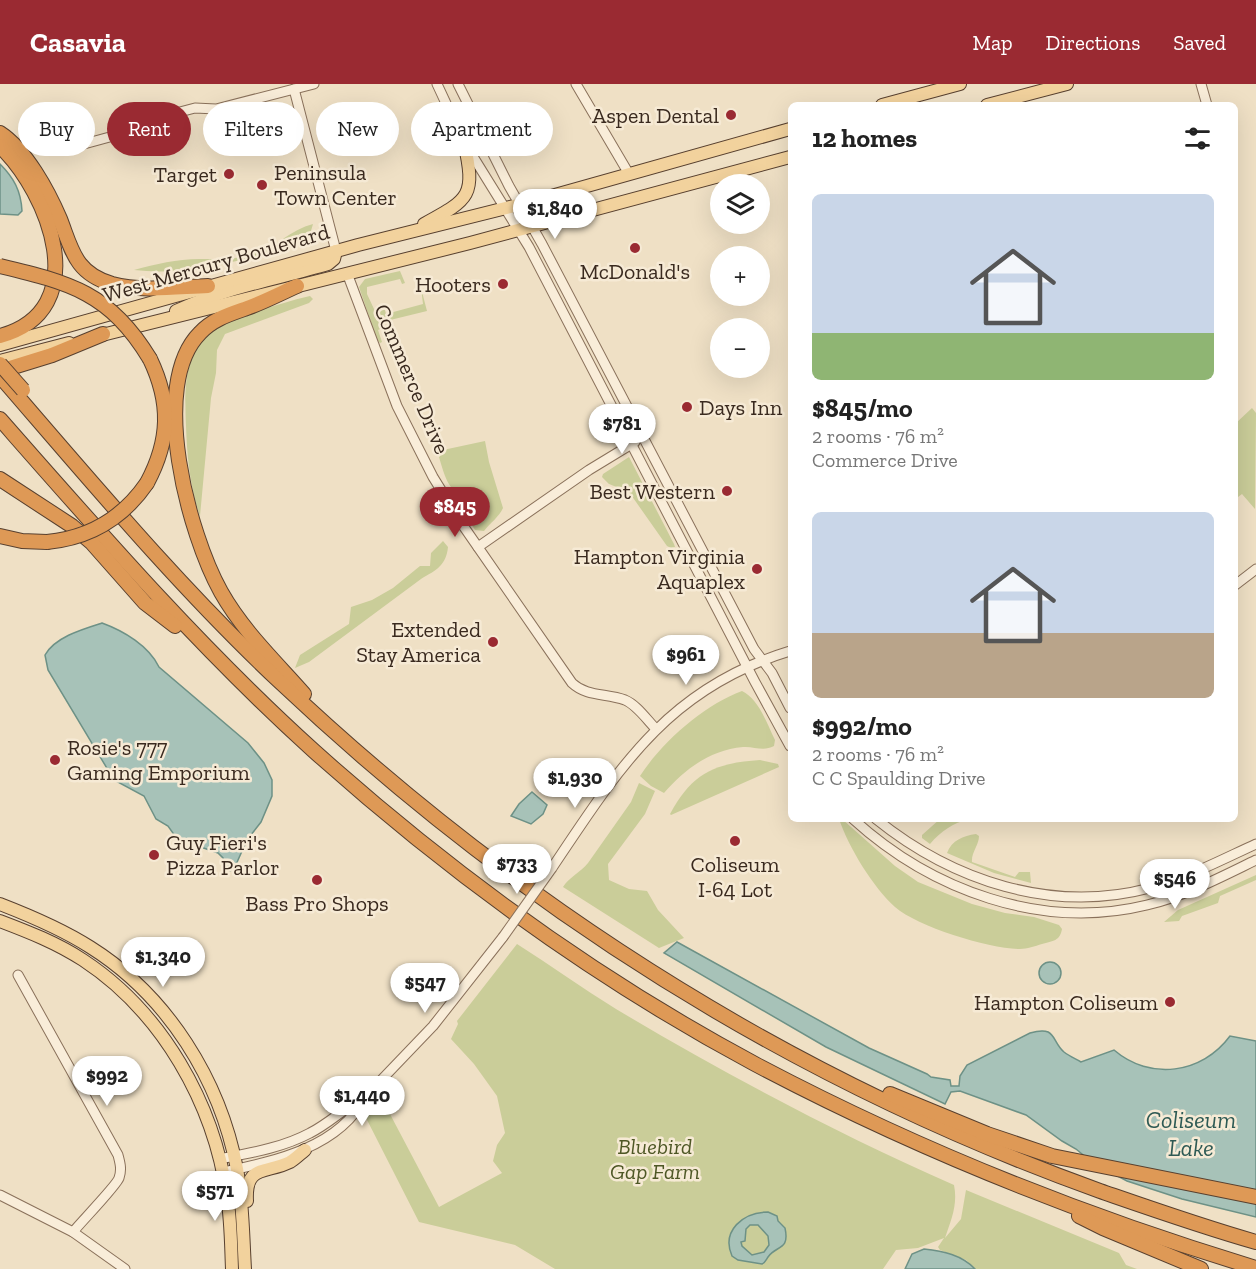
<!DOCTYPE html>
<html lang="en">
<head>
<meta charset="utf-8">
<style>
  body { margin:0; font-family:"Zilla Slab",serif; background:#f2f2f2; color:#222; height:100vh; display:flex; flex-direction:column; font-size:22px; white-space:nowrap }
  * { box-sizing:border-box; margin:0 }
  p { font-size:20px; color:#767676 }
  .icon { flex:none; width:33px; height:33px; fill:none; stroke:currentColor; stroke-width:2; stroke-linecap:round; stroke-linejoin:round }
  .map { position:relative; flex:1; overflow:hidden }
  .sheet { position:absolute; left:788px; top:18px; width:450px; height:720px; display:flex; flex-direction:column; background:#fff; border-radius:9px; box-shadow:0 6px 24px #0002 }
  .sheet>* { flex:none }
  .guide { position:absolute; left:18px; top:18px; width:570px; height:54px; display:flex; gap:12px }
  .controls { position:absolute; left:710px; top:90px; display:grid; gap:12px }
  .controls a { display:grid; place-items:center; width:60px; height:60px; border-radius:50%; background:#fff; box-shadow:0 6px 24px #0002; font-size:30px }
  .price { position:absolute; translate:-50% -51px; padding:0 14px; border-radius:21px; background:#fff; color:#222; font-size:20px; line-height:39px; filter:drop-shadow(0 2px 3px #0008) }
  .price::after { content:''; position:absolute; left:50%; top:36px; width:18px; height:14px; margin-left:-9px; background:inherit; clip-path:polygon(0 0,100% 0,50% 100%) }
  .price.active { background:#9a2a32; color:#fff }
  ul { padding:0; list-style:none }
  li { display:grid; align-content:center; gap:12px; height:318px; padding:0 24px }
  li span { display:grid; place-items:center; height:186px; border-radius:9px; color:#555 }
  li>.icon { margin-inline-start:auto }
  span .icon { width:108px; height:108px; fill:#fffc; stroke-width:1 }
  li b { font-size:26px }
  h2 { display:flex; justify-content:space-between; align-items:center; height:72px; padding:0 24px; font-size:26px }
  .chip { padding:0 21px; border-radius:27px; background:#fff; box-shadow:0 6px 24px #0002; font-size:21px; line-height:54px }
  .chip.active { background:#9a2a32; color:#fff }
  header { display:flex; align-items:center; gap:36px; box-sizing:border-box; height:84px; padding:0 30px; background:#9a2a32; color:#fff }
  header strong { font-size:28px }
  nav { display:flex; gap:33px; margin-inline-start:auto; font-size:21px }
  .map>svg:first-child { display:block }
  .green { fill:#cacd99 }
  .water { fill:#a7c2b8; stroke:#6d9186; stroke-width:1.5; fill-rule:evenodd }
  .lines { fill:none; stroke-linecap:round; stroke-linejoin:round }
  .minor-casing { stroke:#8a715b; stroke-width:11 }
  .major-casing { stroke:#58402f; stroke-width:14 }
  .highway-casing { stroke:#58402f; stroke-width:16 }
  .minor { stroke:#f9edd9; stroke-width:9 }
  .major { stroke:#f2d29d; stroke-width:12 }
  .highway { stroke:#de9956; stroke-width:14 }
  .minor-bridge-casing { stroke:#8a715b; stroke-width:11; stroke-linecap:butt }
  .highway-bridge-casing { stroke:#58402f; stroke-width:16; stroke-linecap:butt }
  .minor-bridge { stroke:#f9edd9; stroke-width:9 }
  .highway-bridge { stroke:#de9956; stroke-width:14 }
  .poi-dot { fill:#9a2a32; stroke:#f6ead5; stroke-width:2 }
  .labels { text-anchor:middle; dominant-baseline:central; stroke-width:5; stroke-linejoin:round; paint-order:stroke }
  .poi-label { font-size:22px; fill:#3a2a1f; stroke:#f6ead5; text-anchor:end }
  .street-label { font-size:22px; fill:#3a2a1f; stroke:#f6ead5 }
  .park-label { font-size:22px; font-style:italic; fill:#4e5725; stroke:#f6ead5 }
  .water-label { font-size:24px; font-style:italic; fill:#2e5a54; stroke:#f6ead5 }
</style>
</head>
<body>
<header>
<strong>Casavia</strong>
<nav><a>Map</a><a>Directions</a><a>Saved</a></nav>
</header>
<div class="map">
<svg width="1256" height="1185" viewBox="0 0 1256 1185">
  <rect width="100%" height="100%" fill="#efe0c5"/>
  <g class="green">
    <path d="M313 140 308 157C252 173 193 193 134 186 156 180 177 175 199 175 217 175 233 176 250 171 274 165 290 146 313 140Z"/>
    <path d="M400 187 405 199 402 200 400 195 367 203V210L374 225 384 223 386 230 423 220 421 204 427 227 382 238 384 243 378 246 382 258 380 259 377 256 359 203 365 195Z"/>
    <path d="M310 212 313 215 309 219 225 250 217 266 216 289 211 314 200 432C190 404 187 372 186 342 183 276 190 247 257 227 274 222 292 216 310 212Z"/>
    <path d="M1252 324 1256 329 1255 425 1242 410 1234 416 1235 340Z"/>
    <path d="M485 357 489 378 503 424C499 433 490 439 484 447L475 446 470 438 475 423C449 404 448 404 439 373L443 366Z"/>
    <path d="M629 373 674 460 675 463 671 464 667 462 629 408 609 400 602 393 603 390Z"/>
    <path d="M443 457 448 463C446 482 436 486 421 495L309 578 295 584 300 571 349 540 351 523 372 516 393 504 420 482H430L431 469Z"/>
    <path d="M742 607C759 615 767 640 775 656L774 662C763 668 754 662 743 663 710 666 685 685 664 709L651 702 640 692C662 658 704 621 742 607Z"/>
    <path d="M760 676 778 680 779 683 671 731 670 730C692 689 715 679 760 676Z"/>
    <path d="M639 699 655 707 645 730 608 780 609 796 629 805 647 807 658 826 684 854 659 864 563 803C569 793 580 789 588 779L631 718Z"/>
    <path d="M839 735H842L895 782 918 798 972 820 1005 829 1034 833 1059 841 1062 845C1060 857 1053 857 1042 860 1035 862 1027 865 1020 865 990 865 918 843 895 823 873 803 849 764 839 735Z"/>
    <path d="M940 735H969C953 739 941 747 930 760L922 754V751Z"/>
    <path d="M976 750 979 752C979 761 971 769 972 778L1015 793 1019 788H1030L1031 799 994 789 947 769C952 756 963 752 976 750Z"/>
    <path d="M1256 791V796L1220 812 1218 819 1182 832 1179 837 1164 838 1178 826Z"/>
    <path d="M517 860C550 881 582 904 616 925 725 990 840 1051 954 1101 958 1121 951 1136 945 1154L961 1135 966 1106 1119 1169 1126 1181 1137 1185H975L966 1176 940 1166 938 1163 944 1154 918 1164 896 1166 883 1185H555L515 1161 419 1138 364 1030 381 1013 439 1123 502 1089 493 1077 497 1061 505 1049 497 1012 474 980 451 955 458 940 457 937Z"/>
  </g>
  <g class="water">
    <path d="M0 80C14 94 21 107 22 127L18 131 0 130Z"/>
    <path d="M102 539C124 547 149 562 159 583L248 659 264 679 272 696V712L261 738 247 756 234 785 230 787 226 786 223 774 218 769 189 759 175 752 168 742 156 735 144 712 114 696 48 586 45 571C55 553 83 545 102 539Z"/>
    <path d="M532 708 547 721 543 730 531 740 511 732 519 720Z"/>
    <path d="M677 858 869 964 927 990 931 993 950 996 951 1002H959L960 992 967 981 1030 949C1057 941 1051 957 1064 968 1069 972 1076 975 1081 978L1114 966C1150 997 1202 990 1230 952L1256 957V1133L1182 1115 1127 1097 1093 1079 1076 1065 1062 1057 1026 1031 960 1007 951 1008 945 1020 826 963 664 869Z"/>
    <circle cx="1050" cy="889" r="11"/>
    <path d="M768 1128 777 1132 778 1137 785 1144C790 1167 776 1161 768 1173 766 1176 765 1179 762 1180L738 1176 732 1172C721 1147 743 1128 768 1128ZM750 1141H758L768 1152 769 1161 764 1168 752 1171 742 1162 741 1158 745 1157 746 1145Z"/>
    <path d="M924 1165C943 1167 962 1171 975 1185H905L912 1170Z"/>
  </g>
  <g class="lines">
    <g class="minor-casing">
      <g id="minor">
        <path d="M437 0 464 58 529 163 755 598 790 662"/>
        <path d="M458 0 509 102 542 160 754 565 772 589 790 624"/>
        <path d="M576 0 629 90"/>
        <path d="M1201 0 1207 21"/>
        <path d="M294 5 336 167"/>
        <path d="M62 66 128 48 138 39 195 24 216 25 314 0"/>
        <path d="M347 189 397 322 433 393 464 443 572 599C587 613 606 609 625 616 637 621 647 636 656 645"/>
        <path d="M478 463 589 386 635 358"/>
        <path d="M1234 502 1256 485"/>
        <path d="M853 735C931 806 1041 847 1147 821 1185 812 1221 793 1256 776"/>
        <path d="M876 735C953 797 1052 830 1150 804 1187 794 1221 776 1256 760"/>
        <path d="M552 784C619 684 668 604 790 567"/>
        <path d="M18 891 118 1071C120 1079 122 1085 119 1094 117 1101 81 1138 73 1148"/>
        <path d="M219 1075C250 1069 282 1064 310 1049 330 1039 345 1023 365 1013"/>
        <path d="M223 1088C274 1077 339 1064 365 1013L433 942 503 853"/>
        <path d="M0 1111 73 1148 125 1185"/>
      </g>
    </g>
    <g class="major-casing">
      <g id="major">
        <path d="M882 21 960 0"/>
        <path d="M987 21 1067 0"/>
        <path d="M424 140C470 115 476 112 464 58"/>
        <path d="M176 227C224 204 277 195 328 180L334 175 336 167"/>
        <path d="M94 253 470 159 790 73"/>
        <path d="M0 261 358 161 530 118 790 45"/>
        <path d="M0 277 69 259"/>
        <path d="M0 820C31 832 62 845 90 863 168 912 220 996 237 1085 243 1118 243 1152 245 1185"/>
        <path d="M0 837C29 848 57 859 83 876 162 928 214 1019 227 1112 231 1136 231 1161 232 1185"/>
        <path d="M247 1117C245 1080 266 1090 290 1078 295 1075 300 1070 305 1066"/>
      </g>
    </g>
    <g class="highway-casing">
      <g id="highway">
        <path d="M0 49C26 66 48 107 60 135 72 166 75 189 112 200 142 208 177 203 208 202"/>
        <path d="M0 62C49 109 95 226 0 252"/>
        <path d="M297 202C281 209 264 218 247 224 230 230 213 235 200 249 148 301 189 451 221 508 243 547 275 577 304 610"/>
        <path d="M0 287 52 271 103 250"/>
        <path d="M0 292C90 396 179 503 279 597 517 822 791 996 1100 1107 1152 1125 1203 1143 1256 1158"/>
        <path d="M0 335C101 450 200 564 314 667 448 787 596 895 755 980 914 1064 1083 1132 1256 1184"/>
        <path d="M0 395 72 442 92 459 145 519 175 542"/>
        <path d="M147 399C170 356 171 319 150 275"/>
        <path d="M0 452 22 457 47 458"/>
        <path d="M890 1010 987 1050 1052 1072 1256 1113"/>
        <path d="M1079 1132 1103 1144 1201 1185"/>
      </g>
    </g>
    <use href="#minor" class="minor"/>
    <use href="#major" class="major"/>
    <use href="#highway" class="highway"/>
    <g class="minor-bridge-casing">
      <path id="minor-bridge" d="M503 853 552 784"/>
    </g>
    <g class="highway-bridge-casing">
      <g id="highway-bridge">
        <path d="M0 182C71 199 110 209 150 275"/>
        <path d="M0 280 23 306"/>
        <path d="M47 458C89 454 123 434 147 399"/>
      </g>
    </g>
    <use href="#minor-bridge" class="minor-bridge"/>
    <use href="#highway-bridge" class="highway-bridge"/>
  </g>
  <g class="poi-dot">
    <circle cx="731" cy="31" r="6"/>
    <circle cx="229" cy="90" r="6"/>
    <circle cx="262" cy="101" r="6"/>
    <circle cx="635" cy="164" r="6"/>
    <circle cx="503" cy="200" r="6"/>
    <circle cx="687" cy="323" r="6"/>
    <circle cx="727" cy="407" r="6"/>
    <circle cx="757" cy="485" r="6"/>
    <circle cx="493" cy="558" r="6"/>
    <circle cx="55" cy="676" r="6"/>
    <circle cx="735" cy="757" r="6"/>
    <circle cx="154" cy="771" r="6"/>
    <circle cx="317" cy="796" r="6"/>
    <circle cx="1170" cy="918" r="6"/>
  </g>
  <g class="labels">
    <g class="poi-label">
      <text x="719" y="31">Aspen Dental</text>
      <text x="274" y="88" text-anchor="start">Peninsula<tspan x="274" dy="25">Town Center</tspan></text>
      <text x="217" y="90">Target</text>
      <text x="635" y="187" text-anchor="middle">McDonald's</text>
      <text x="491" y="200">Hooters</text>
      <text x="699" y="323" text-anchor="start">Days Inn</text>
      <text x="715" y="407">Best Western</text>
      <text x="745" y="472">Hampton Virginia<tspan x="745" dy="25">Aquaplex</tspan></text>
      <text x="481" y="545">Extended<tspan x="481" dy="25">Stay America</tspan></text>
      <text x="67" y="663" text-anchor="start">Rosie's 777<tspan x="67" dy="25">Gaming Emporium</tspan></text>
      <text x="166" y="758" text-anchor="start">Guy Fieri's<tspan x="166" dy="25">Pizza Parlor</tspan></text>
      <text x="735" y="780" text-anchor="middle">Coliseum<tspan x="735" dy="25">I-64 Lot</tspan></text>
      <text x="317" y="819" text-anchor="middle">Bass Pro Shops</text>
      <text x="1158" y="918">Hampton Coliseum</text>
    </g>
    <g class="street-label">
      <text transform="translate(216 179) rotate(-16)">West Mercury Boulevard</text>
      <text transform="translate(412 295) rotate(67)">Commerce Drive</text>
    </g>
    <g class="park-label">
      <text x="655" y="1062">Bluebird<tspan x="655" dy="25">Gap Farm</tspan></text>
    </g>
    <g class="water-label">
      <text x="1191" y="1035">Coliseum<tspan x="1191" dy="28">Lake</tspan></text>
    </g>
  </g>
</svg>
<div class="controls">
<a><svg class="icon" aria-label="layers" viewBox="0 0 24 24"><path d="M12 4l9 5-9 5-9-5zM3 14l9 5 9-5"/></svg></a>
<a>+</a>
<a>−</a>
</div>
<b class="price" style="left:555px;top:156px">$1,840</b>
<b class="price" style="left:622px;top:371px">$781</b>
<b class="price active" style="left:455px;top:454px">$845</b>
<b class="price" style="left:686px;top:602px">$961</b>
<b class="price" style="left:575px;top:725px">$1,930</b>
<b class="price" style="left:517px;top:811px">$733</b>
<b class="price" style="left:1175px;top:826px">$546</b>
<b class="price" style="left:163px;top:904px">$1,340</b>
<b class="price" style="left:425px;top:930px">$547</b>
<b class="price" style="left:107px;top:1023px">$992</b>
<b class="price" style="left:362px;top:1043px">$1,440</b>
<b class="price" style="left:215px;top:1138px">$571</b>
<div class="guide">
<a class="chip">Buy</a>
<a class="chip active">Rent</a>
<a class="chip">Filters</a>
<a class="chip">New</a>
<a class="chip">Apartment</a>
</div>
<section class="sheet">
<h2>12 homes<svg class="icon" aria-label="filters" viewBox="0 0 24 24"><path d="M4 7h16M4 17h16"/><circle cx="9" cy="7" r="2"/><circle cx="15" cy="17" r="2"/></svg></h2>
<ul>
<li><span style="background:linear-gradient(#c9d6e8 75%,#8fb573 0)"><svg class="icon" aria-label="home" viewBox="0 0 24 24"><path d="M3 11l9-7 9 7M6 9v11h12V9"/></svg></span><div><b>$845/mo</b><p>2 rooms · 76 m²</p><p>Commerce Drive</p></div></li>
<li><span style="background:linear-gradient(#c9d6e8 65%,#b9a48a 0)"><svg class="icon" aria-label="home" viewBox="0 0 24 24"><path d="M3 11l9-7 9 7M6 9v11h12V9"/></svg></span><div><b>$992/mo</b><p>2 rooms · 76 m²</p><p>C C Spaulding Drive</p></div></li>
</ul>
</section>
</div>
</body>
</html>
